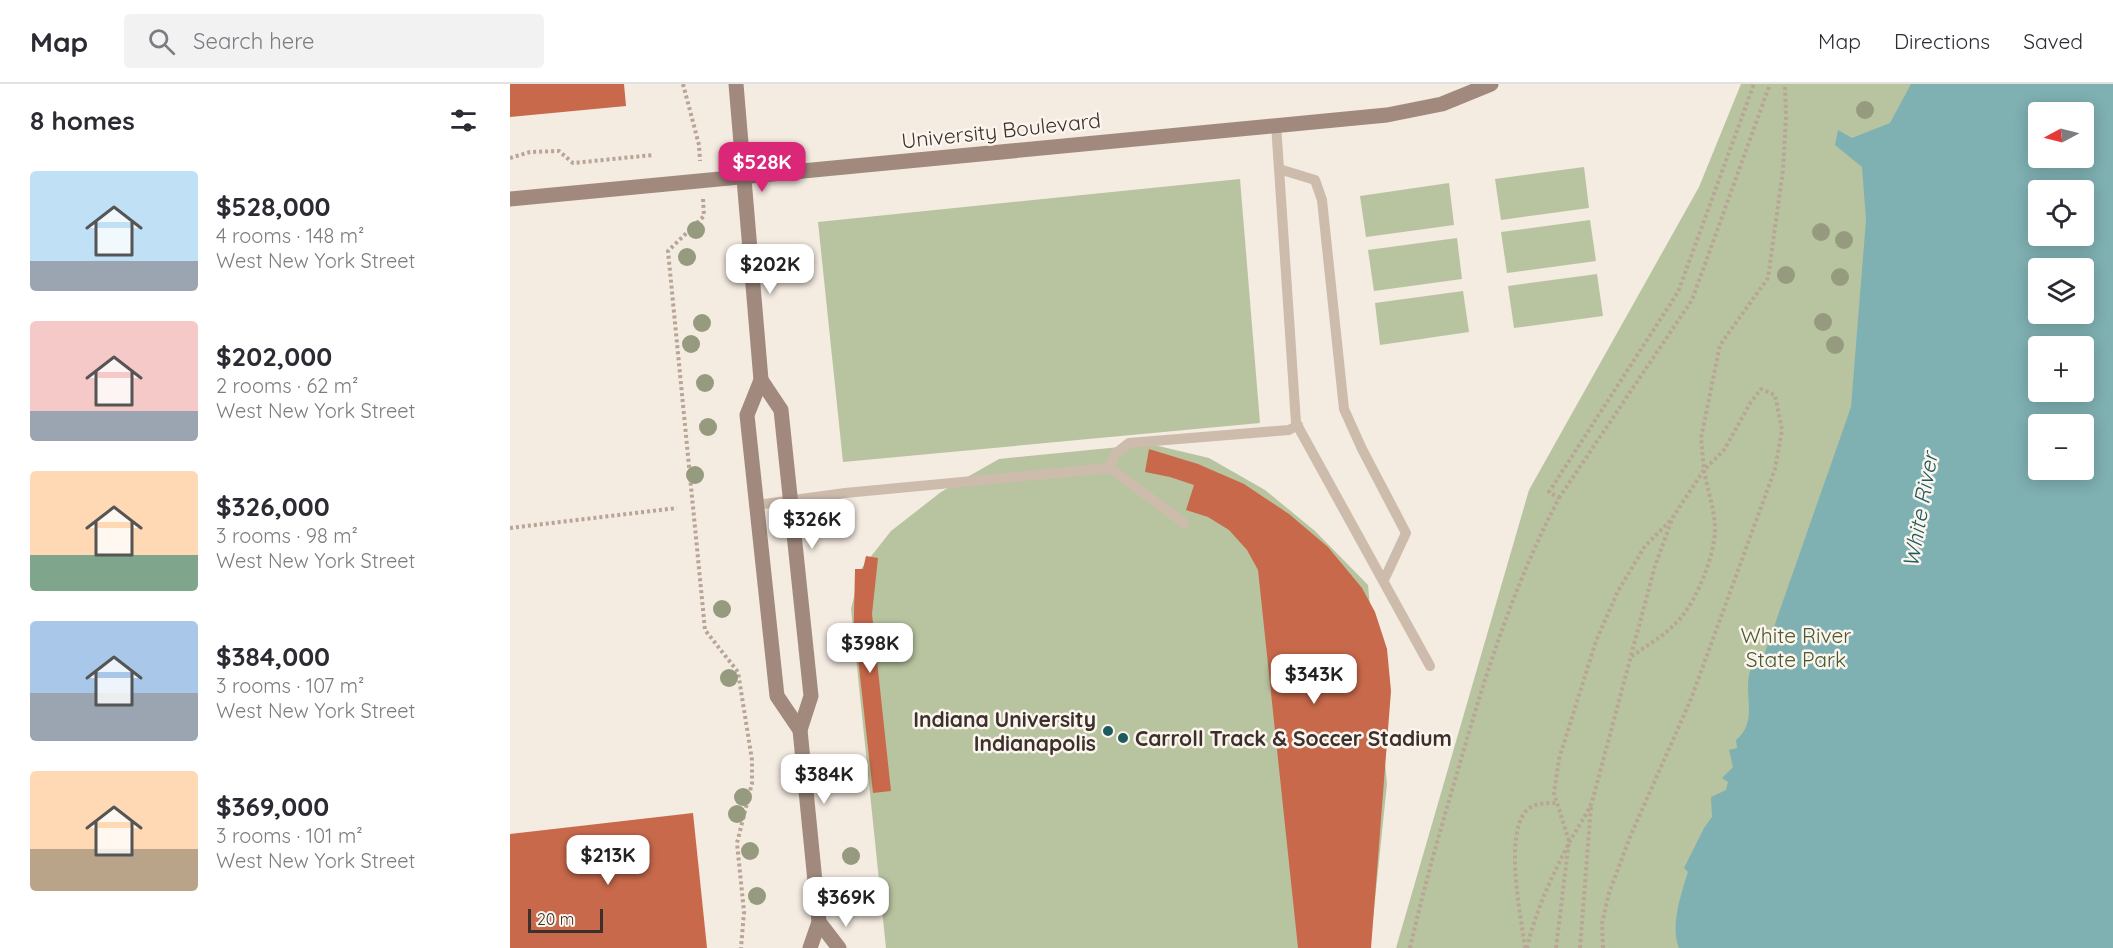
<!DOCTYPE html>
<html lang="en">
<head>
<meta charset="utf-8">
<style>
  body { margin:0; font-family:Quicksand,sans-serif; background:#f2f2f3; color:#2b2b33; height:100vh; display:flex; flex-direction:column; font-size:22px; white-space:nowrap }
  * { box-sizing:border-box; margin:0 }
  p { font-size:20px; color:#7c7c81 }
  .icon { flex:none; width:33px; height:33px; fill:none; stroke:currentColor; stroke-width:2; stroke-linecap:round; stroke-linejoin:round }
  .map { position:relative; flex:1; overflow:hidden }
  .panel { display:flex; flex-direction:column; background:#fff; width:510px }
  .panel>* { flex:none }
  .needle { width:39px; rotate:263deg }
  .controls { position:absolute; left:1518px; top:18px; display:grid; gap:12px }
  .controls a { display:grid; place-items:center; width:66px; height:66px; border-radius:6px; background:#fff; box-shadow:0 3px 15px #0003; font-size:30px }
  .scale { position:absolute; left:18px; bottom:15px; width:75px; box-sizing:border-box; padding-left:6px; border:3px solid #3b302b; border-top:0; font-size:16px; line-height:21px; white-space:nowrap; color:#3b302b; -webkit-text-stroke:4px #fbf5ee; paint-order:stroke }
  .price { position:absolute; translate:-50% -51px; padding:0 14px; border-radius:12px; background:#fff; color:#222; font-size:20px; line-height:39px; filter:drop-shadow(0 2px 3px #0008) }
  .price::after { content:''; position:absolute; left:50%; top:36px; width:18px; height:14px; margin-left:-9px; background:inherit; clip-path:polygon(0 0,100% 0,50% 100%) }
  .price.on { background:#db2777; color:#fff }
  ul { padding:0; list-style:none }
  li { display:flex; align-items:center; gap:18px; height:150px; padding:0 30px }
  li span { display:grid; place-items:center; flex:none; width:168px; height:120px; border-radius:6px; color:#555 }
  li>.icon { margin-inline-start:auto }
  span .icon { width:72px; height:72px; fill:#fffc; stroke-width:1 }
  li b { font-size:26px }
  h2 { display:flex; justify-content:space-between; align-items:center; height:72px; padding:0 30px; font-size:26px }
  header { display:flex; align-items:center; gap:36px; box-sizing:border-box; height:84px; padding:0 30px; background:#fff; border-bottom:2px solid #e1e1e2 }
  header strong { font-size:28px }
  nav { display:flex; gap:33px; margin-inline-start:auto; font-size:21px }
  .search { width:420px; height:54px; background:#f2f2f3; display:flex; align-items:center; gap:15px; box-sizing:border-box; padding:0 21px; border-radius:6px; color:#7c7c81; font-size:22px }
  main { display:flex; flex:1; min-height:0 }
  .map>svg:first-child { display:block }
  .green { fill:#b8c4a0; fill-rule:evenodd }
  .water { fill:#7fb0b2; fill-rule:evenodd }
  .building { fill:#c8694b }
  .lines { fill:none; stroke-linecap:round; stroke-linejoin:round }
  .path { stroke:#b9a596; stroke-width:4; stroke-dasharray:3 3; stroke-linecap:butt }
  .lane { stroke:#cdbbac; stroke-width:10 }
  .secondary { stroke:#a18a7d; stroke-width:15 }
  .tree { fill:#969b7f }
  .poi-dot { fill:#1f5a5e; stroke:#fbf5ee; stroke-width:2 }
  .labels { text-anchor:middle; dominant-baseline:central; stroke-width:5; stroke-linejoin:round; paint-order:stroke }
  .street-label { font-size:21px; fill:#3b302b; stroke:#fbf5ee }
  .park-label { font-size:21px; fill:#4a5a2e; stroke:#fbf5ee }
  .poi-label { font-size:21px; font-weight:bold; fill:#3b302b; stroke:#fbf5ee; text-anchor:end }
  .water-label { font-size:22px; font-style:italic; fill:#1f5a5e; stroke:#fbf5ee }
</style>
</head>
<body>
<header>
<strong>Map</strong>
<div class="search"><svg class="icon" aria-label="search" viewBox="0 0 24 24"><circle cx="10" cy="10" r="6"/><path d="M15 15l6 6"/></svg>Search here</div>
<nav><a>Map</a><a>Directions</a><a>Saved</a></nav>
</header>
<main>
<section class="panel">
<h2>8 homes<svg class="icon" aria-label="filters" viewBox="0 0 24 24"><path d="M4 7h16M4 17h16"/><circle cx="9" cy="7" r="2"/><circle cx="15" cy="17" r="2"/></svg></h2>
<ul>
<li><span style="background:linear-gradient(#bfe0f5 75%,#9aa5b1 0)"><svg class="icon" aria-label="home" viewBox="0 0 24 24"><path d="M3 11l9-7 9 7M6 9v11h12V9"/></svg></span><div><b>$528,000</b><p>4 rooms · 148 m²</p><p>West New York Street</p></div></li>
<li><span style="background:linear-gradient(#f6c9c9 75%,#9aa5b1 0)"><svg class="icon" aria-label="home" viewBox="0 0 24 24"><path d="M3 11l9-7 9 7M6 9v11h12V9"/></svg></span><div><b>$202,000</b><p>2 rooms · 62 m²</p><p>West New York Street</p></div></li>
<li><span style="background:linear-gradient(#ffd9b3 70%,#7fa58c 0)"><svg class="icon" aria-label="home" viewBox="0 0 24 24"><path d="M3 11l9-7 9 7M6 9v11h12V9"/></svg></span><div><b>$326,000</b><p>3 rooms · 98 m²</p><p>West New York Street</p></div></li>
<li><span style="background:linear-gradient(#a9c7e8 60%,#9aa5b1 0)"><svg class="icon" aria-label="home" viewBox="0 0 24 24"><path d="M3 11l9-7 9 7M6 9v11h12V9"/></svg></span><div><b>$384,000</b><p>3 rooms · 107 m²</p><p>West New York Street</p></div></li>
<li><span style="background:linear-gradient(#ffd9b3 65%,#b9a48a 0)"><svg class="icon" aria-label="home" viewBox="0 0 24 24"><path d="M3 11l9-7 9 7M6 9v11h12V9"/></svg></span><div><b>$369,000</b><p>3 rooms · 101 m²</p><p>West New York Street</p></div></li>
</ul>
</section>
<div class="map">
<svg width="1603" height="864" viewBox="0 0 1603 864">
  <rect width="100%" height="100%" fill="#f4ebe1"/>
  <g class="green">
    <path d="M1231 0H1603V864H886L1019 406 1189 103ZM1528 28H1574V74H1528ZM1528 106H1574V152H1528ZM1528 184H1574V230H1528ZM1528 262H1574V308H1528ZM1528 340H1574V386H1528Z"/>
    <path d="M1074 83 1079 124 991 136 985 95Z"/>
    <path d="M730 95 750 339 333 378 308 138Z"/>
    <path d="M939 99 944 141 856 153 850 112Z"/>
    <path d="M1080 136 1086 177 997 189 991 148Z"/>
    <path d="M947 154 952 195 864 207 858 166Z"/>
    <path d="M1087 190 1093 232 1004 244 998 202Z"/>
    <path d="M953 207 959 248 870 261 865 219Z"/>
    <path d="M640 360 699 374 755 406 805 447 858 501 877 700 860 864H376L341 525 351 485 381 447 431 408 489 375Z"/>
  </g>
  <path class="water" d="M1401 0H1603V864H1169C1160 842 1171 810 1178 788L1174 784 1194 744 1202 733 1201 713 1216 706 1218 698 1212 694 1223 683 1219 666 1227 664 1226 656C1244 641 1238 622 1238 601 1238 594 1240 587 1241 581L1252 577 1341 323 1356 136 1352 83 1325 61 1328 46 1342 54 1380 39ZM1528 28H1574V74H1528ZM1528 106H1574V152H1528ZM1528 184H1574V230H1528ZM1528 262H1574V308H1528ZM1528 340H1574V386H1528Z"/>
  <g class="building">
    <path d="M0 0H114L116 22 0 33Z"/>
    <path d="M639 365 688 380 734 400 779 430 818 463 852 504 865 528 877 565 881 607 861 864H788L748 486 737 466 719 446 698 433 676 426 684 401 660 393 635 388Z"/>
    <path d="M356 472 368 474 362 530 381 707 363 709 348 574H343L345 485H353Z"/>
    <path d="M183 729 197 864H0V750Z"/>
  </g>
  <g class="lines">
    <g class="path">
      <path d="M173 0 189 61 190 77"/>
      <path d="M0 74 20 68 49 67 63 79 143 71"/>
      <path d="M193 115 194 132 158 167 195 546 228 588 242 676V699L227 759 234 828 231 864"/>
      <path d="M1049 414 1182 216 1260 0"/>
      <path d="M0 444 167 424"/>
      <path d="M900 864C914 802 932 740 950 679 976 588 1005 498 1049 414L1039 408 1168 208 1244 0"/>
      <path d="M1015 864C1011 831 994 753 1016 727 1023 719 1036 719 1046 719"/>
      <path d="M1017 864C1025 828 1042 792 1059 759 1066 745 1076 733 1082 718L1145 482 1163 433 1194 386 1191 354 1210 261 1258 194 1273 86 1276 33 1275 0"/>
      <path d="M1046 864 1059 757 1044 709 1049 675 1086 557 1108 507 1135 462 1161 436"/>
      <path d="M1070 864 1081 722"/>
      <path d="M1093 864 1092 840 1099 809 1120 753 1181 615 1265 385 1272 346 1265 311 1251 305 1241 318 1214 366 1194 386C1197 405 1205 426 1205 445 1205 470 1188 512 1173 531 1159 549 1138 561 1119 574"/>
    </g>
    <g class="lane">
      <path d="M766 40 786 339 920 582"/>
      <path d="M769 85 805 96 812 116 834 325 852 365 896 449 874 496"/>
      <path d="M600 384 605 370 619 359 779 346 788 341"/>
      <path d="M247 421 335 409 600 384 674 439"/>
    </g>
    <g class="secondary">
      <path d="M226 0 251 296 237 331 267 612 290 646"/>
      <path d="M0 115 877 31 932 20 981 0"/>
      <path d="M251 296 271 326 301 612 290 646 309 838 300 864"/>
      <path d="M309 838 329 864"/>
    </g>
  </g>
  <g class="tree">
    <circle cx="1355" cy="26" r="9"/>
    <circle cx="186" cy="146" r="9"/>
    <circle cx="1311" cy="148" r="9"/>
    <circle cx="1334" cy="156" r="9"/>
    <circle cx="177" cy="173" r="9"/>
    <circle cx="1276" cy="191" r="9"/>
    <circle cx="1330" cy="193" r="9"/>
    <circle cx="1313" cy="238" r="9"/>
    <circle cx="192" cy="239" r="9"/>
    <circle cx="181" cy="260" r="9"/>
    <circle cx="1325" cy="261" r="9"/>
    <circle cx="195" cy="299" r="9"/>
    <circle cx="198" cy="343" r="9"/>
    <circle cx="185" cy="391" r="9"/>
    <circle cx="212" cy="525" r="9"/>
    <circle cx="219" cy="594" r="9"/>
    <circle cx="233" cy="713" r="9"/>
    <circle cx="227" cy="730" r="9"/>
    <circle cx="240" cy="767" r="9"/>
    <circle cx="341" cy="772" r="9"/>
    <circle cx="247" cy="812" r="9"/>
    <circle cx="343" cy="818" r="9"/>
  </g>
  <g class="poi-dot">
    <circle cx="598" cy="647" r="6"/>
    <circle cx="613" cy="654" r="6"/>
  </g>
  <g class="labels">
    <g class="street-label">
      <text transform="translate(491 46) rotate(-6)">University Boulevard</text>
    </g>
    <g class="park-label">
      <text x="1286" y="551">White River<tspan x="1286" dy="24">State Park</tspan></text>
    </g>
    <g class="poi-label">
      <text x="586" y="635">Indiana University<tspan x="586" dy="24">Indianapolis</tspan></text>
      <text x="625" y="654" text-anchor="start">Carroll Track &amp; Soccer Stadium</text>
    </g>
    <g class="water-label">
      <text transform="translate(1410 426) rotate(-80)">White River</text>
    </g>
  </g>
</svg>
<div class="controls">
<a><svg class="needle" viewBox="-14 -14 28 28"><path d="M0-13l5 13h-10z" fill="#e53935"/><path d="M0 13l5-13h-10z" fill="#7c7c81"/></svg></a>
<a><svg class="icon" aria-label="locate" viewBox="0 0 24 24"><circle cx="12" cy="12" r="6"/><path d="M12 2v4M12 18v4M2 12h4M18 12h4"/></svg></a>
<a><svg class="icon" aria-label="layers" viewBox="0 0 24 24"><path d="M12 4l9 5-9 5-9-5zM3 14l9 5 9-5"/></svg></a>
<a>+</a>
<a>−</a>
</div>
<div class="scale">20 m</div>
<b class="price on" style="left:252px;top:109px">$528K</b>
<b class="price" style="left:260px;top:211px">$202K</b>
<b class="price" style="left:302px;top:466px">$326K</b>
<b class="price" style="left:360px;top:590px">$398K</b>
<b class="price" style="left:804px;top:621px">$343K</b>
<b class="price" style="left:314px;top:721px">$384K</b>
<b class="price" style="left:98px;top:802px">$213K</b>
<b class="price" style="left:336px;top:844px">$369K</b>
</div>
</main>
</body>
</html>
